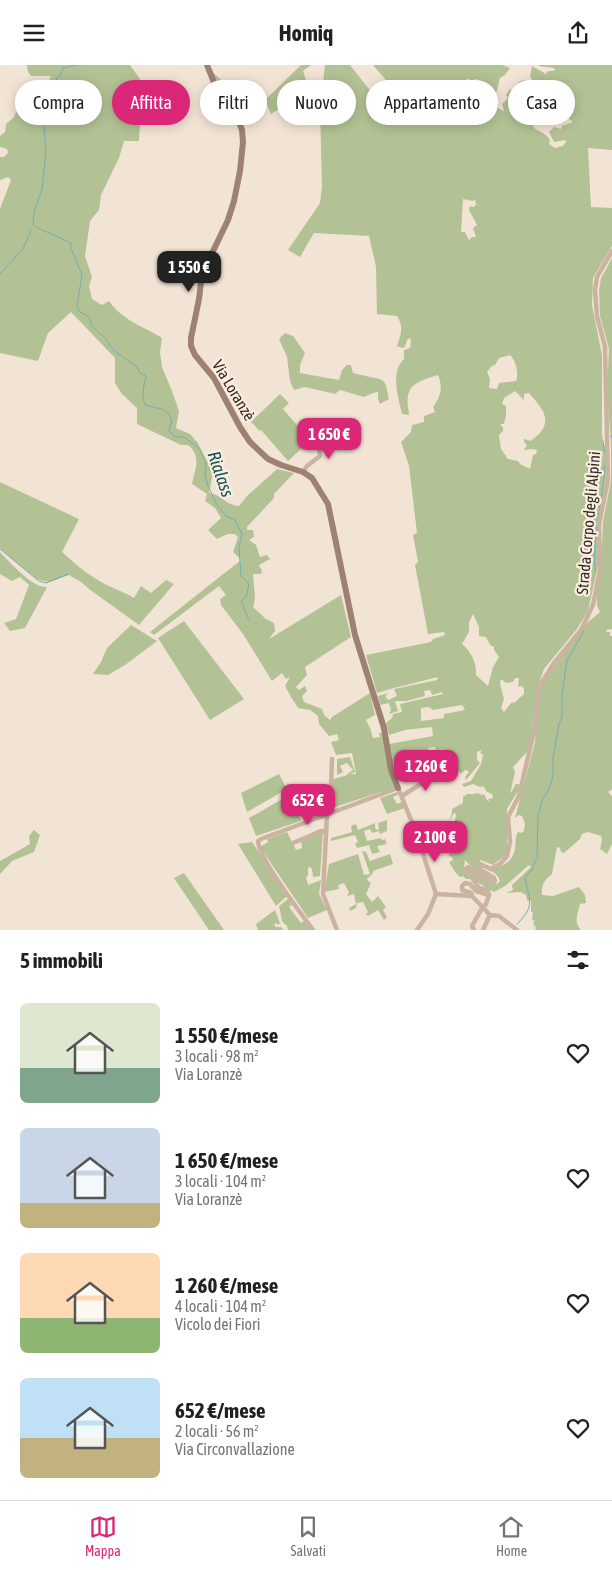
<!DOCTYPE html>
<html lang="it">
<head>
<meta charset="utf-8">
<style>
  body { margin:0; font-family:"Asap Condensed",sans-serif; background:#f2f2f2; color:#202124; height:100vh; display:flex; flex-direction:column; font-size:19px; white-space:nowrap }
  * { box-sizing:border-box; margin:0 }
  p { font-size:16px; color:#757577 }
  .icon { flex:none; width:28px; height:28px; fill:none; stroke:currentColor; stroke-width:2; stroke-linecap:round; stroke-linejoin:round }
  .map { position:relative; height:865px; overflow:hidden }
  .panel { display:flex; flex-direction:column; background:#fff; flex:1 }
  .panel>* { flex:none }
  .top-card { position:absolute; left:15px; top:15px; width:582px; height:45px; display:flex; gap:10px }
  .price { position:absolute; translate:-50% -42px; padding:0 11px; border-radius:10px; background:#db2777; color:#fff; font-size:16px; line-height:32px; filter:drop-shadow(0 1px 2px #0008) }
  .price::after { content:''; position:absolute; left:50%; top:30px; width:15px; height:11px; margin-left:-8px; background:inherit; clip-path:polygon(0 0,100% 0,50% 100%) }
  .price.current { background:#222; color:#fff }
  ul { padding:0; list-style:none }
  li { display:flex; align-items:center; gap:15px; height:125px; padding:0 20px }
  li span { display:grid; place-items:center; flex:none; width:140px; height:100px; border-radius:8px; color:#555 }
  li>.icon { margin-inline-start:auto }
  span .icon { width:60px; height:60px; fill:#fffc; stroke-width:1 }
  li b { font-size:21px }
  h2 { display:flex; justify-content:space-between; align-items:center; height:60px; padding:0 20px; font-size:21px }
  .pill { padding:0 18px; border-radius:22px; background:#fff; box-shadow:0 2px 12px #0003; font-size:18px; line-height:45px }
  .pill.current { background:#db2777; color:#fff }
  header { display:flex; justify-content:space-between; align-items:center; height:65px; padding:0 20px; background:#fff; font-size:22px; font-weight:700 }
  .menu { display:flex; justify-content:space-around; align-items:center; height:70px; border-top:1px solid #e0e0e0; background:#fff; font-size:14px; color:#757577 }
  .menu a { display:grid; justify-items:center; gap:2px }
  .menu .current { color:#db2777 }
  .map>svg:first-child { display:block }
  .green { fill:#b3c294; fill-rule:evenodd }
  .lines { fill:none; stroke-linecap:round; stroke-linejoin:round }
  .stream { stroke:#72afb1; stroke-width:1 }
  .street { stroke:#cbb3a1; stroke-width:4.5 }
  .secondary { stroke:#9e8172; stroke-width:6 }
  .street-bridge { stroke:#cbb3a1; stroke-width:4.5 }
  .labels { text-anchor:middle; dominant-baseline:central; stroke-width:4.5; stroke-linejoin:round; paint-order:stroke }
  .street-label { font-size:16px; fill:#342924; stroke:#faeee1 }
  .water-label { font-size:18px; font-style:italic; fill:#175558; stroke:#faeee1 }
</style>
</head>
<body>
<header><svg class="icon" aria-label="menu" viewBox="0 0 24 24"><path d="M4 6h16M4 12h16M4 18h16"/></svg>Homiq<svg class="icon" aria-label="share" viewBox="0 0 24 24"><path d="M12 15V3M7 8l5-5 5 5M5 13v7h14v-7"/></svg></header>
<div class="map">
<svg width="612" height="865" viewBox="0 0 612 865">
  <rect width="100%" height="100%" fill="#f2e4d5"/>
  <g class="green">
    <path d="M27 0H130L142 17 147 32 154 34 155 38C140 54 140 54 139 76H124L119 93 101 130 99 145 90 156 85 191 92 212 89 221 92 234 102 240 109 236C123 256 143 261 162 273L160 287 162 302 172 326 179 346 176 363 190 369 197 377 204 390 213 408 209 428C223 430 225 440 239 441L247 431 277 404 294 408 274 429V433L247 462V465H253L254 472 249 475 256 480 260 492 267 490 270 494 259 500 262 506 261 509H253L255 533 253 542 266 554 274 558 275 566 269 574 341 530 351 572 305 602 307 610 296 622 299 625 305 621 307 626 302 631 304 637 322 644 324 650 330 655 332 652 370 628 375 650 366 655 370 663 373 673 380 672 379 668H382L396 722 332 743 333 714 345 711 353 705 347 698 340 701 343 707 337 710V694L350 692 355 707 350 709H356L352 688 336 690 331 677 339 675 337 669 329 671 319 659 318 651 310 645 298 643 291 632 285 621 290 612 286 614 282 608 272 616 243 569 221 540 220 534 226 530 219 521 154 570 150 567 241 495 233 487 238 472 235 469H228L217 474 208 465 221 453 215 443 205 436 207 429 192 419C195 403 202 392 188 380H181L137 359V343L122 329 115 318V293L71 247 48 268 38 296 0 288V144L11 115 8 112 0 115V92H4L8 88 7 84 0 82V71L5 67 6 59 14 52 18 43 22 41 27 45 40 39 51 11H31L28 7Z"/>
    <path d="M301 0H311L303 6 308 22 289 38 271 49 265 35Z"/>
    <path d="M325 0H350L376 33 390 20 373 0H502L510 3 505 10 500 13 496 29 492 31 493 35 496 31 498 34V43L504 46 502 39 508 33 506 30 510 24 513 28 519 17 524 15 532 21 545 19 543 16 534 19 530 11 532 1 546 9 548 6H554L555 4C549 1 542 3 538 0H612V85L588 83 591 142 612 143V181L593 213 592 240 602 290V370L607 392 606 414 598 460V501L588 546 577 564 544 604 537 624 531 672 527 687 513 702 515 707 510 729 516 719H519L518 726 507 744V789L493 800 481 795 476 799 478 803 493 814 480 811 465 795 464 804 471 812 470 814H466L463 811 460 812 455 807 449 797 453 795 451 791 449 792V789L452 788 449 779 455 775 451 770 454 763 456 749 454 748 449 757 452 748V744L463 738V732L467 729H473L478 728 482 730 484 729 487 735 490 737 488 734 493 733 492 729 487 727 483 721 480 722 473 719 464 722 462 719 471 716 481 699 483 690 480 688 482 685 477 687V695L480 698 466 715 465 712 469 707 468 706 465 705 461 709 452 699 454 698V695L445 697 443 684 436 686 435 682 428 683 430 689 428 694 408 701 393 703 389 679 433 671 432 662 405 665 389 670 386 658 392 653 393 649 402 647 400 639 443 629 442 627 432 630 430 625 424 626 425 631 406 636H395L398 646 389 649 391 645 389 638 380 640 378 631 389 628 385 631 388 635 397 631 394 624 437 615 438 612 394 623 377 628 366 590 431 577 433 574 445 570 444 567 428 569 415 500 418 497 413 470 417 468 409 401 401 377 411 367 412 360 424 357V351L435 347 433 342C441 331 443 322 438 310 419 316 405 319 408 342 408 344 409 347 409 350L402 349C398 332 390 307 404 294V285L410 283 411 276 410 273 407 275 405 282 402 283 397 281C401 269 404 262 397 251L377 249 376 202 369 171 314 168 300 192 288 185 320 138 322 122 320 44ZM466 14H469L470 16 477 14 481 17 475 23 477 26 473 36 465 41 460 39 469 20ZM554 47 557 52H563L566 49 568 53 573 57 562 61 561 64 554 62 549 67 554 77 565 75 566 77 563 81 555 83 549 79 550 75C544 66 537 66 534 63 529 55 549 49 554 47ZM463 134 473 136 475 134 476 140 473 142 470 141 469 145 477 160 473 163 476 172H472L469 175 465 167H461ZM510 290C516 296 519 308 516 316L499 318 497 324 489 323 490 314 487 307 492 301 495 300 499 293ZM515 326 524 335V329L529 328C537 338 552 351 542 365 540 369 534 373 531 376L524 374V377L527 380 524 385 532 384 537 385 536 389 533 390 530 404 520 399 518 396 508 394 501 384 499 370 503 366V363L500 359H504L506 351V341L502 339 504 333ZM473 549 479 562V571L486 572 490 580 494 582V585L499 592 493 602 488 621 476 610C477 599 471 586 462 579L469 567V557ZM515 613H519L518 622 522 621 524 624V629L514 638 512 637 504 647 501 643 504 634 500 619 501 614 506 618 513 617ZM462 640 465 645 444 649V653L421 656V643L429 642 433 645Z"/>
    <path d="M212 7 253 42 243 53 222 31Z"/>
    <path d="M612 193V564L606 565 607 567H610V571H612V724L608 727 612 731V779L607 789 600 784 602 775 601 771 588 767 582 769 580 774 564 788 561 787 560 783 557 782 552 809C544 815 541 821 542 830L553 831 579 822 585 830 586 838 580 839C578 848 573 856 581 865H535L536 863 533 858 535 856 532 855 533 848 531 846V836L527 835 526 830 521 827 506 828 513 825 512 820 531 802 529 800 505 821 494 827 477 817 469 804 481 814 497 819 500 816C498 810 494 807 488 805 501 802 513 798 515 783 516 777 515 772 518 767L521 768 524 766 525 759 522 751 519 750 515 753 535 677 540 626 545 614 588 557 600 547 597 541V530L601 501 603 457 611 415V378L607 325 609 284 600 251 599 225 601 213Z"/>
    <path d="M285 268 293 271 305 288 300 300V308L339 315 342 305 347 300H351L353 308C359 309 364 311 370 312 388 315 385 317 389 334L380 339 378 334V327L373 328 364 332 340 325 335 329 305 322 294 325 290 316 287 292 279 274Z"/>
    <path d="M280 329 289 338 283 344 310 375 312 374 288 396 261 365 260 366 251 357Z"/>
    <path d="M0 417 79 454 62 487C74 498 87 509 101 517 111 523 123 526 134 533L141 521 151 528 166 515 174 519 139 560 89 524 81 517 69 510 50 517 43 516 37 514 13 495 0 483Z"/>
    <path d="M0 487C11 498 32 523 47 522L25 563 10 566 4 558 16 554 29 520 20 512 12 516 0 509Z"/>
    <path d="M184 556 244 634 210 655 158 573Z"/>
    <path d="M131 560 157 576 125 600 108 610 93 609 101 597 107 583Z"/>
    <path d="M279 709 287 724 247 747 241 728Z"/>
    <path d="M397 727 399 729 393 732 397 739 402 737 405 743 387 749 380 733Z"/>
    <path d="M291 729 301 756 256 771 249 753Z"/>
    <path d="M387 755V766L380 769 379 766 372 768 370 764 364 766 367 776 381 773 382 775 385 774 387 779 377 781 380 787 372 789 369 780 357 783 355 779 358 777 355 770 331 776V773L352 767 351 761 356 759 358 765 375 758V763L377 765 379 764 378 758Z"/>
    <path d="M34 765 40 770 34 787 12 796 0 809V796L30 779 29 771Z"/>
    <path d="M287 767 296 785 302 783 301 775 323 767 320 811 313 812 312 804 310 802 308 803V811L306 812 308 820 321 815 319 829 327 845 308 853 260 782 268 777 267 774Z"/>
    <path d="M252 777 288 830 276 841 238 779Z"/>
    <path d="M362 786 366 787 370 796 390 789 393 799 373 806V808L367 814V815L371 818 366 829 372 837 378 831 386 842 383 845 387 852 384 855 378 845 368 851 366 849 368 847 363 837 357 838 356 843 350 846 349 843 356 839 354 829 347 831 349 827 344 818 338 820 339 824 324 827 329 799 358 789 364 810 370 809Z"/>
    <path d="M184 808 224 865H209L174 813Z"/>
    <path d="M288 834 292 840 289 842 301 858 305 855 311 865H288L287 861 282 856 279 841Z"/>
    <path d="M275 845 280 858 278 860 276 858 274 859 276 862H281L284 865H258L256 859Z"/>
  </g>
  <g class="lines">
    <g class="stream">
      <path d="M77 0 63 3 60 11 56 13 57 17 61 16 63 22C59 31 60 41 58 52L48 56 44 63 46 85 42 124 34 147 33 159 36 162 71 178V183L82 210 77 241 79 246 89 252"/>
      <path d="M0 209 23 184 31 165"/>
      <path d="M89 253 91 256V260L107 275 109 280 117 288 136 301 140 308 146 311C144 320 141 331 145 340L162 344 169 349 172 356 169 364V366L176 372H184L199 383 206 398 205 410 208 421 217 440 226 451 235 455 242 469 239 482 241 511 249 519 246 532 241 536 249 555"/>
      <path d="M611 372 612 370"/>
      <path d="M603 377 605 388"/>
      <path d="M0 484 39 516 46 518 68 509"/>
      <path d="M595 506C592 470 603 435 605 400"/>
      <path d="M537 791 538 751 542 736 549 724 553 711V693L559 659 562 652V629L567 595 584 566 583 565"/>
      <path d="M517 859C536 841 529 835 525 812L531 806 537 793"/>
    </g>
    <g class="street">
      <path d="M303 407 307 401 320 391 318 372"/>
      <path d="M402 731 436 709"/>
      <path d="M330 749 332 694"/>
      <path d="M327 750 323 829 337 865"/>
      <path d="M293 778 321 766H326"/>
      <path d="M436 829 472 831"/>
      <path d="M489 830 488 825 479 823 466 804 468 802 482 813 495 816 494 813 481 805 478 798 491 804 500 799 507 791 510 777 508 752 519 731 524 709 534 667 539 622 554 598 581 565 593 540 600 505 599 459 608 415 605 282 597 251 595 225 597 212 612 186"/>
      <path d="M489 830 476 826 470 819 465 818 462 821V825L471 828 472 831 490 850 499 851 517 865"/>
      <path d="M313 865C301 848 259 794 258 776L261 774 398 723 416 767 436 829"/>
      <path d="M417 865 428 849 436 829"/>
      <path d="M474 865 472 861 481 845"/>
      <path d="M483 865 490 850"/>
    </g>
    <path class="secondary" d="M207 0 221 35 239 57 242 65 243 77 240 106 234 136 228 155 202 209 199 234 191 273V281L195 290 214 313 240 362 250 377 268 394 281 400 303 407 312 413 328 439 355 570 384 663 391 705 398 723"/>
    <path class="street-bridge" d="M481 845 486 839 489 830"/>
  </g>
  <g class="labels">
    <g class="street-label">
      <text transform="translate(234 325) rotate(59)">Via Loranzè</text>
      <text transform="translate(588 458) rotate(-85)">Strada Corpo degli Alpini</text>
    </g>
    <g class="water-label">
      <text transform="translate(221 409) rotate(71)">Rialass</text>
    </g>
  </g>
</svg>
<b class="price current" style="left:189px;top:228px">1 550 €</b>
<b class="price" style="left:329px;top:395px">1 650 €</b>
<b class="price" style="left:426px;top:727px">1 260 €</b>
<b class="price" style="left:308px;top:761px">652 €</b>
<b class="price" style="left:435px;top:798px">2 100 €</b>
<div class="top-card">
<a class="pill">Compra</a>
<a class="pill current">Affitta</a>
<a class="pill">Filtri</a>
<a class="pill">Nuovo</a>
<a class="pill">Appartamento</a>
<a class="pill">Casa</a>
</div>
</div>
<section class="panel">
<h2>5 immobili<svg class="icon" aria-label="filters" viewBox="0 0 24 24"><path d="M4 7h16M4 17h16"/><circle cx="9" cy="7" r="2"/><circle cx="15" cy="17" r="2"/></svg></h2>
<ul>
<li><span style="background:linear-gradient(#dfe7d0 65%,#7fa58c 0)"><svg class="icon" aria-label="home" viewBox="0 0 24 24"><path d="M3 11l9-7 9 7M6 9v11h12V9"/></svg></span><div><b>1 550 €/mese</b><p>3 locali · 98 m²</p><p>Via Loranzè</p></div><svg class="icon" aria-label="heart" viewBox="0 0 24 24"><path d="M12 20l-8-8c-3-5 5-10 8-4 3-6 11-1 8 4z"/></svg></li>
<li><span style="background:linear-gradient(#c9d6e8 75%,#c2b280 0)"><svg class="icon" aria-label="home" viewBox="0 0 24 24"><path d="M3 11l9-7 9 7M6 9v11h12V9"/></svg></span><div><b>1 650 €/mese</b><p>3 locali · 104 m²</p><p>Via Loranzè</p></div><svg class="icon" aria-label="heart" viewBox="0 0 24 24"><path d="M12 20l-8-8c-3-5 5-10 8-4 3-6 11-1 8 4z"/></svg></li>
<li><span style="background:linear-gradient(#ffd9b3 65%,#8fb573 0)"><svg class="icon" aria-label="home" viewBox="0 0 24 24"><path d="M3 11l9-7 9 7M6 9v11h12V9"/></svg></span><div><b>1 260 €/mese</b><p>4 locali · 104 m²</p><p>Vicolo dei Fiori</p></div><svg class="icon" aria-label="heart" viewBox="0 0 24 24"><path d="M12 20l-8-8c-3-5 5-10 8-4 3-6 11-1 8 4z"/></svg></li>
<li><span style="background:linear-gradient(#bfe0f5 60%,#c2b280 0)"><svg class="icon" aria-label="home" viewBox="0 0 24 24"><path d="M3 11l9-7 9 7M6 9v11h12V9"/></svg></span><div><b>652 €/mese</b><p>2 locali · 56 m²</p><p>Via Circonvallazione</p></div><svg class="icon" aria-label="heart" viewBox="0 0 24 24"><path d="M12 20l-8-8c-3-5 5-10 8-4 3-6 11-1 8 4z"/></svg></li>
</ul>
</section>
<nav class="menu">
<a class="current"><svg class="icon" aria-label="map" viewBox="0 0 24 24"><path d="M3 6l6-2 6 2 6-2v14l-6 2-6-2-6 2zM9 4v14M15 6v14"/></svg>Mappa</a>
<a><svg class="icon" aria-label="saved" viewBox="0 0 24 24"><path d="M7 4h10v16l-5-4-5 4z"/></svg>Salvati</a>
<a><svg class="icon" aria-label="home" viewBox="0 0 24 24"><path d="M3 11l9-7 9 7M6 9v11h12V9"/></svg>Home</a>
</nav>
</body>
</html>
